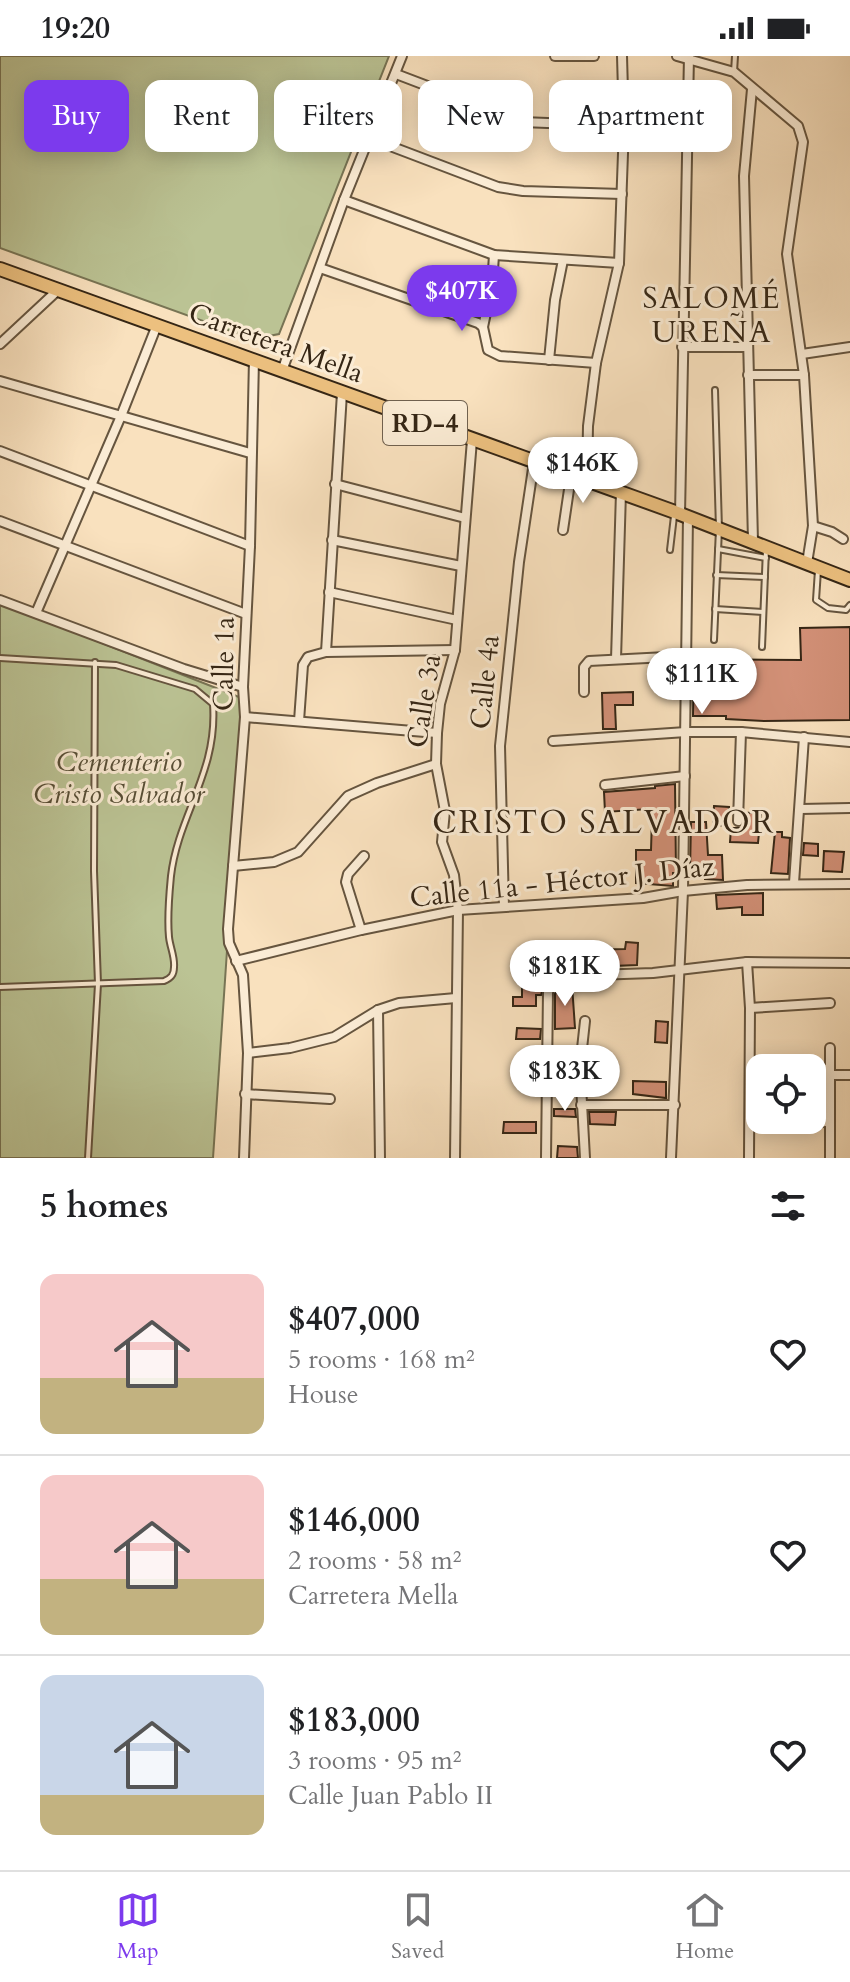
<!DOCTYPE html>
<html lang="en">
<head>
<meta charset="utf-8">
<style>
  body { margin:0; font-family:Cardo,serif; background:#f2f2f2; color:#202124; height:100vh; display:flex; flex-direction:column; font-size:30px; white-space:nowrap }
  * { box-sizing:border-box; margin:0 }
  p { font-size:26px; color:#757577 }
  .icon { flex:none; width:44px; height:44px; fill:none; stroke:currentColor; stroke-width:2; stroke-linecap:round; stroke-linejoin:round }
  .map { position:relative; height:1102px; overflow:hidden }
  .sheet { display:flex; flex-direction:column; background:#fff; flex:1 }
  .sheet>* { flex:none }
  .hud { position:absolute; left:24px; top:24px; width:802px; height:72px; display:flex; gap:16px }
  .tools { position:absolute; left:746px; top:998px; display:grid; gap:16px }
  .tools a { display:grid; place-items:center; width:80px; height:80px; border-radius:16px; background:#fff; box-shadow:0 4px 20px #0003; font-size:40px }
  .price { position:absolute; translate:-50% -68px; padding:0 18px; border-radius:28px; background:#fff; color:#222; font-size:26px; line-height:52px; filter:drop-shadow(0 2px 4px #0008) }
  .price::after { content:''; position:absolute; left:50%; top:48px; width:24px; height:18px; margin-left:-12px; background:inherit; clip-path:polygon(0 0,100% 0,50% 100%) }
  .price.current { background:#7c3aed; color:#fff }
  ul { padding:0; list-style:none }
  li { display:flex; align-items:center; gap:24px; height:200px; padding:0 40px }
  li+li { border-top:2px solid #e0e0e0 }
  li span { display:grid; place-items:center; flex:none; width:224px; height:160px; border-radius:16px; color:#555 }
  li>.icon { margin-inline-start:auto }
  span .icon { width:96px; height:96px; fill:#fffc; stroke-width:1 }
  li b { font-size:34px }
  h2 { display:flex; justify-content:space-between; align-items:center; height:96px; padding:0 40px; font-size:34px }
  .pill { padding:0 28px; border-radius:16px; background:#fff; box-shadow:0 4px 20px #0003; font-size:28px; line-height:72px }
  .pill.current { background:#7c3aed; color:#fff }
  .status { display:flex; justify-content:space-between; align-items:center; height:56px; padding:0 40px; background:#fff; direction:ltr }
  .status svg { height:22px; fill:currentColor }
  .dock { display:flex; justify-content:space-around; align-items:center; height:112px; border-top:2px solid #e0e0e0; background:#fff; font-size:22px; color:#757577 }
  .dock a { display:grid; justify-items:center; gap:4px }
  .dock .current { color:#7c3aed }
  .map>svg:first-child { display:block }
  .green { fill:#bbc394; stroke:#787454; stroke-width:2 }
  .building { fill:#d29077; stroke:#352615; stroke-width:2 }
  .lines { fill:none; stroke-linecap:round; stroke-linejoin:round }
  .service-casing { stroke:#66553f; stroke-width:8 }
  .minor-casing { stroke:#66553f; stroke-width:12 }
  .primary-casing { stroke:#352615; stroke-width:16 }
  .service { stroke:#fbecd5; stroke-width:4 }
  .minor { stroke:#fbecd5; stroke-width:8 }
  .primary { stroke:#ecc07f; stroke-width:12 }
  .labels { text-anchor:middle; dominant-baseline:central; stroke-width:6; stroke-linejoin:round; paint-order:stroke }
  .shield { fill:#fbecd5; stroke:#70614f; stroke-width:2 }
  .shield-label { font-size:26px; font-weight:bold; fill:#352615 }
  .street-label { font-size:28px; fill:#352615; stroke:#fbecd5 }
  .park-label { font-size:28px; font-style:italic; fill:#564d35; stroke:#fbecd5 }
  .neighbourhood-label { font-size:30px; letter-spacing:2px; fill:#352615; stroke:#fbecd5 }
  .quarter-label { font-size:32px; letter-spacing:2px; fill:#352615; stroke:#fbecd5 }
</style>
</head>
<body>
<div class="status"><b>19:20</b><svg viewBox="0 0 49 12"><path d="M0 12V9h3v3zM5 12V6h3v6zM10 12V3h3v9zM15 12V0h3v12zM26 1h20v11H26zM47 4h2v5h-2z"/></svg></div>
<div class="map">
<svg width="850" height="1102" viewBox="0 0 850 1102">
  <rect width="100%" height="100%" fill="#f9e1be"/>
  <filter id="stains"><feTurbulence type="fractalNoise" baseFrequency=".0025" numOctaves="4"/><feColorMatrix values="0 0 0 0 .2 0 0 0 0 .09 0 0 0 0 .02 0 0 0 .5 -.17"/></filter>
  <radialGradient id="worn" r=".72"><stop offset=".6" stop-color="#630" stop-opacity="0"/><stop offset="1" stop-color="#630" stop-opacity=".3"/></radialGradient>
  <g class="green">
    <path d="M0 0H389L279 278 253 283 0 192Z"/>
    <path d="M0 547 244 643 213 1102H0Z"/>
  </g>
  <g class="building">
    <path d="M850 571V664L764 665 726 663V660H693L694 603 801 604 800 572Z"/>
    <path d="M633 636V649H615L616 673H603L602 637Z"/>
    <path d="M675 728 676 817H673V830L636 827V794H651L652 761H649V753L605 756 604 736 655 732V730Z"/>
    <path d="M714 750 729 751 728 770 713 769Z"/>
    <path d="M761 756 758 787 730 786 731 772H743L745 757Z"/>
    <path d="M691 766H706L708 799H722L723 824 705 823V817H690Z"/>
    <path d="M775 776H782V781L790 782 788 818 771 817Z"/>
    <path d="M804 787 818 788V800L803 799Z"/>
    <path d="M824 795 844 796 842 816 823 815Z"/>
    <path d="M763 837V859H742V851L717 853 716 839Z"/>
    <path d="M626 886 638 887 637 909 540 913V929H544L541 939H536V950H513V941H522V913H539V895L625 893Z"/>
    <path d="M563 929H572L575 972 555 973V938Z"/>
    <path d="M656 965 668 966 667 987 655 986Z"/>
    <path d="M517 972 541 973 540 983H516Z"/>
    <path d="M633 1025 666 1026V1042L633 1038Z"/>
    <path d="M554 1053H575L576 1061 554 1060Z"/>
    <path d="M589 1056H616L615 1069 590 1068Z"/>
    <path d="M504 1066H536V1077H503Z"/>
    <path d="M558 1090 577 1091 578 1102H557Z"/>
  </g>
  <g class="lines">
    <g class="service-casing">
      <g id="service">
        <path d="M734 16 735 0"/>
        <path d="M718 493 766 502"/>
        <path d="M670 494 674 460"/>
        <path d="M818 514 816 544 828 552 846 554 850 549"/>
        <path d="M716 519 765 521"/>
        <path d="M715 553 763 556"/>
        <path d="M714 584 719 473 715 334"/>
        <path d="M762 591 766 493"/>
        <path d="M0 602 116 609 195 633 213 648C218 716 178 759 171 820 169 841 167 860 169 881 170 891 175 901 174 911 174 919 171 922 164 925L0 931"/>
        <path d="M88 1102 98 928 94 815 95 606"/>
      </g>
    </g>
    <g class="minor-casing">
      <g id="minor">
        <path d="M555 0H594"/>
        <path d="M677 0 734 16 798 70 803 86 787 198 804 319 813 470 807 507"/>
        <path d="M396 18 522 66 624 70"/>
        <path d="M752 33 744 120 753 485"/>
        <path d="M369 82 498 131 523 135 622 138"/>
        <path d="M344 144 494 199 619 207"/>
        <path d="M320 212 478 267 483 271 488 294 500 300 596 307"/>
        <path d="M483 271 492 229 494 199"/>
        <path d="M0 288 58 234"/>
        <path d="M682 291H748"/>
        <path d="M802 298 850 291"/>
        <path d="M549 304 555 244 563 204"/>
        <path d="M282 315 344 144 402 0"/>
        <path d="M748 319H804"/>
        <path d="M0 325 250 397"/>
        <path d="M0 395 250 490"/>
        <path d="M587 425 588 370 596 307 619 207 624 70 622 0"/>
        <path d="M335 428 465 462"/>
        <path d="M680 458 689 0"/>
        <path d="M0 465 246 558"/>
        <path d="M813 470 832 476 843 483"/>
        <path d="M563 474 571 420"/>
        <path d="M332 484 461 510"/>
        <path d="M329 536 457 564"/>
        <path d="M0 544 184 613 243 631"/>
        <path d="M36 557 121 360 157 269"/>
        <path d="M326 596 342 337"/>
        <path d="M616 603 621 436"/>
        <path d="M584 636V611L589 605 686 600"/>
        <path d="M245 661 437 677"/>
        <path d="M299 665 303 609 308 601 326 596 455 594"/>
        <path d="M553 685 686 676H741L850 686"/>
        <path d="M605 729 685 720"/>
        <path d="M801 753 850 752"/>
        <path d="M738 765 741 676"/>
        <path d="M233 810 274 806 298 796 348 740 377 727 436 708"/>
        <path d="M794 827 804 681"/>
        <path d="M504 851 500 690 519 506 534 406"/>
        <path d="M361 874 346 826 348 818 364 800"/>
        <path d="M236 905 361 874 458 854 643 842 683 835 747 829 850 828"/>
        <path d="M747 906 750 952 749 1102"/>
        <path d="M750 952 830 947"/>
        <path d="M378 954 380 1102"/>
        <path d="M248 997 290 992 334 981 378 954 399 947 456 942"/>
        <path d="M750 1011 791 1012"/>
        <path d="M812 1012 830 1013"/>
        <path d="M830 1019H850"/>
        <path d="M245 1038 330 1043"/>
        <path d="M581 1049H675"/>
        <path d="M750 1067 830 1066"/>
        <path d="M244 1102 248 997 243 919 229 887 228 873 245 661 243 631 250 490 254 303"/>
        <path d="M455 1102 458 854 454 819 442 786 445 755 436 708 437 677 440 648 455 594 472 384"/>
        <path d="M546 1102 548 936 553 926 565 920 653 917 747 906 850 907"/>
        <path d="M585 1102 580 1011 585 965"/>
        <path d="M671 1102 683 835 688 461"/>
        <path d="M830 1102V992"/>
      </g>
    </g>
    <g class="primary-casing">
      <path id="primary" d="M0 213 675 456 850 524"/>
    </g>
    <use href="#service" class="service"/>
    <use href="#minor" class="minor"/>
    <use href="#primary" class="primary"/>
  </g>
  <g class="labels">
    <rect class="shield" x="383" y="345" width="84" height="44" rx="6"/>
    <g class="shield-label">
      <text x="425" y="367">RD-4</text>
    </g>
    <g class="street-label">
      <text transform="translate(276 287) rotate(20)">Carretera Mella</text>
      <text transform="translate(224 608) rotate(-89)">Calle 1a</text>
      <text transform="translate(485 626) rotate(-84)">Calle 4a</text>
      <text transform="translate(424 645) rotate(-81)">Calle 3a</text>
      <text transform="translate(562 826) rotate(-6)">Calle 11a - Héctor J. Díaz</text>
    </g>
    <g class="park-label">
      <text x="119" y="706">Cementerio<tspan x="119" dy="32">Cristo Salvador</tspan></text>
    </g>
    <g class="neighbourhood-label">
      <text x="712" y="242">SALOMÉ<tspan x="712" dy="34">UREÑA</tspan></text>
    </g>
    <g class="quarter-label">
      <text x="604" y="767">CRISTO SALVADOR</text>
    </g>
  </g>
  <rect width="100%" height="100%" filter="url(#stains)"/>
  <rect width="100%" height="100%" fill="url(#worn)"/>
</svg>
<div class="tools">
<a><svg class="icon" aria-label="locate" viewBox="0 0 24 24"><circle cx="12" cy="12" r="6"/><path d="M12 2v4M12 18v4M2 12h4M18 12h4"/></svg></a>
</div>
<b class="price current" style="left:462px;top:277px">$407K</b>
<b class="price" style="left:583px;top:449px">$146K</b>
<b class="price" style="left:702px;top:660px">$111K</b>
<b class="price" style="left:565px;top:952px">$181K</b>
<b class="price" style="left:565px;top:1057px">$183K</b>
<div class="hud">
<a class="pill current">Buy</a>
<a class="pill">Rent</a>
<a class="pill">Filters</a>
<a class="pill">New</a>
<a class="pill">Apartment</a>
</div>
</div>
<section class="sheet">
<h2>5 homes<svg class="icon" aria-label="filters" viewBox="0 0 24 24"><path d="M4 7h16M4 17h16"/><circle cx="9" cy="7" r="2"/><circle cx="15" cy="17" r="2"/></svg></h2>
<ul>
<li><span style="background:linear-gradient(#f6c9c9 65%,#c2b280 0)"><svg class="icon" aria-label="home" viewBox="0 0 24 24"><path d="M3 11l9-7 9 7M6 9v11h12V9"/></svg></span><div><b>$407,000</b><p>5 rooms · 168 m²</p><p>House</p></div><svg class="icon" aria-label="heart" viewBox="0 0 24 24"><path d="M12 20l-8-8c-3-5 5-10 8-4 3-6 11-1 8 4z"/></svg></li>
<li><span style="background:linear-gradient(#f6c9c9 65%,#c2b280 0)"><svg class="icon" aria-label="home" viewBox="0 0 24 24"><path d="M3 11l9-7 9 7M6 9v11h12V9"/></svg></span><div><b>$146,000</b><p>2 rooms · 58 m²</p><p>Carretera Mella</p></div><svg class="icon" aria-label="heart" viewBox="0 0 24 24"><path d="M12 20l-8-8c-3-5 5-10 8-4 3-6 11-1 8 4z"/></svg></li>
<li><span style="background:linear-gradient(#c9d6e8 75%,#c2b280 0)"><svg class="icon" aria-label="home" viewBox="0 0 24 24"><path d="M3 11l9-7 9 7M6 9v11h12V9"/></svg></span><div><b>$183,000</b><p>3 rooms · 95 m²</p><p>Calle Juan Pablo II</p></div><svg class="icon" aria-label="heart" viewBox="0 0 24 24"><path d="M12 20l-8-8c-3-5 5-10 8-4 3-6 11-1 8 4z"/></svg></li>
</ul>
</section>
<nav class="dock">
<a class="current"><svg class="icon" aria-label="map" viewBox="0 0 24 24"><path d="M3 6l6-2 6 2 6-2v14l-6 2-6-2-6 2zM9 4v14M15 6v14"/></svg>Map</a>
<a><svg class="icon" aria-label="saved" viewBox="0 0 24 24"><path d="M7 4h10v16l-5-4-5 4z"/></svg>Saved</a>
<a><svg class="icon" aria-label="home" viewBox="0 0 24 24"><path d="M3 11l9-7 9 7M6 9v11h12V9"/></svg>Home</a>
</nav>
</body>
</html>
